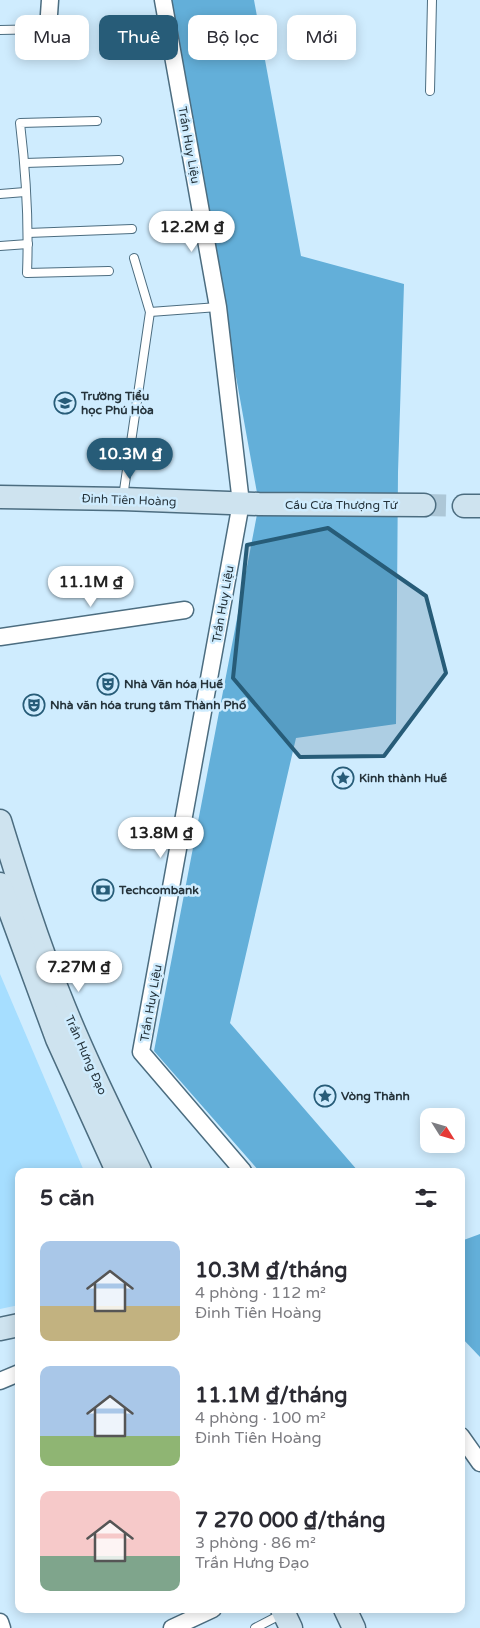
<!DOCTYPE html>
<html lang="vi">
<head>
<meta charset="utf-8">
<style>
  body { margin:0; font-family:"Varela Round",sans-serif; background:#f7f7f7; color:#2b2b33; height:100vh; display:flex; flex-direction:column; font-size:19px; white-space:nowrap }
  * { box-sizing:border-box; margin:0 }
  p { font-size:16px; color:#7c7c81 }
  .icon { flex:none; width:28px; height:28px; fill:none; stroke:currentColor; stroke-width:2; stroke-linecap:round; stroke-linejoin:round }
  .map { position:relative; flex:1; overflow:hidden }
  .drawer { position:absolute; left:15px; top:1168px; width:450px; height:445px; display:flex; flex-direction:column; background:#fff; border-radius:10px; box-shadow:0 2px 12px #0003 }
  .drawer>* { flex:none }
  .top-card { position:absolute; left:15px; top:15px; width:450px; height:45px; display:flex; gap:10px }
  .needle { width:32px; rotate:127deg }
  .tools { position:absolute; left:420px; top:1108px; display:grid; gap:10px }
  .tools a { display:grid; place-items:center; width:45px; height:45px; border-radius:10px; background:#fff; box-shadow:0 2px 12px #0003; font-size:25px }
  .price { position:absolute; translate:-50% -42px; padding:0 11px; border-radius:18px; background:#fff; color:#222; font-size:16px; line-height:32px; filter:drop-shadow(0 1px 2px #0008) }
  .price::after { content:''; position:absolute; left:50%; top:30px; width:15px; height:11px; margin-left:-8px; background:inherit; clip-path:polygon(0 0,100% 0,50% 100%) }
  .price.current { background:#275c78; color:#fff }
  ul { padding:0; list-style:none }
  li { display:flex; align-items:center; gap:15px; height:125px; padding:0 25px }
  li span { display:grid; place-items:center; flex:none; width:140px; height:100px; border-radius:10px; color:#555 }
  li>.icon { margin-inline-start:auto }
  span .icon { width:60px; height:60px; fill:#fffc; stroke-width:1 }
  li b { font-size:21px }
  h2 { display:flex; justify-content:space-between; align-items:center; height:60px; padding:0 25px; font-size:21px }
  .pill { padding:0 18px; border-radius:10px; background:#fff; box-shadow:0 2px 12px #0003; font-size:18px; line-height:45px }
  .pill.current { background:#275c78; color:#fff }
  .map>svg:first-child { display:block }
  .green { fill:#a6deff }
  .water { fill:#63afd9 }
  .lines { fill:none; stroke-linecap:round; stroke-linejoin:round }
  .secondary-tunnel { stroke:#adc7d7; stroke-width:22; stroke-dasharray:22 11; stroke-linecap:butt }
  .lane-casing { stroke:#4c6d80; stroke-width:10 }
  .street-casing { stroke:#4c6d80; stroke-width:19 }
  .secondary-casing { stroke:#4c6d80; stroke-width:25 }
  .lane { stroke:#fff; stroke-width:8 }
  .street { stroke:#fff; stroke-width:16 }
  .secondary { stroke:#cee3ef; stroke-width:22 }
  .marked { fill:#275c78; fill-opacity:0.2; stroke:#275c78; stroke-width:4; stroke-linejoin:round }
  .labels { text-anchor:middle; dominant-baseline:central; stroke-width:5; stroke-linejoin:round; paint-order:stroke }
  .street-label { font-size:12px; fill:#25333b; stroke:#cfecfe }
  .poi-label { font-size:12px; font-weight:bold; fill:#25333b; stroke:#cfecfe; text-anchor:start }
</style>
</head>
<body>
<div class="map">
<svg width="480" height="1628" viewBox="0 0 480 1628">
  <rect width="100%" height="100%" fill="#cfecfe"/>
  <path class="green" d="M0 974 84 1171H19V1305L0 1309Z"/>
  <g class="water">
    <path d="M168 0H254L301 256 404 284 398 472 396 724 296 738 230 1023 358 1171H259L154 1051 259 504Z"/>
    <path d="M480 1234V1357L461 1337V1241Z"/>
  </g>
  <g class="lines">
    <path class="secondary-tunnel" d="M424 505 464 506"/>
    <g class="lane-casing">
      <g id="lane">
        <path d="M0 30 48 29"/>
        <path d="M430 91 432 0"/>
        <path d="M97 121 20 123C26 173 29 223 27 273L109 271"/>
        <path d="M25 163 119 160"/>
        <path d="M0 194 25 192"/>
        <path d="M28 233 132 229"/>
        <path d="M0 246 28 244"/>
        <path d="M150 312 218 307"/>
        <path d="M123 497 150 312 134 258"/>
        <path d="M255 1628 282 1614"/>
      </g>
    </g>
    <g class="street-casing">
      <g id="street">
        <path d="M163 0 218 307 241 503 141 1052 243 1171"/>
        <path d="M48 29 50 0"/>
        <path d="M0 637 185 610"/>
        <path d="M0 1381 19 1373"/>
        <path d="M461 1436 480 1463"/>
        <path d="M0 1622 2 1628"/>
        <path d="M172 1628 213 1609"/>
      </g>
    </g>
    <g class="secondary-casing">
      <g id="secondary">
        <path d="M0 497 123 499 259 504 424 505"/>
        <path d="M464 506H480"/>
        <path d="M0 821C18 879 36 938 59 994 83 1055 112 1113 140 1171"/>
        <path d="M0 884 57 1039 117 1171"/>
        <path d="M0 1329 19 1325"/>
        <path d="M282 1609 291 1628"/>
        <path d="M345 1609 354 1628"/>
      </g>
    </g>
    <use href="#lane" class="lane"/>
    <use href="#street" class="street"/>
    <use href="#secondary" class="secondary"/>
  </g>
  <path class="marked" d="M328 528 426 596 446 673 384 756 300 757 233 678 247 545Z"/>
  <defs>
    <g id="school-ring" transform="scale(1.125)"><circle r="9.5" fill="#cfecfe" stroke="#275c78" stroke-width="1.5"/><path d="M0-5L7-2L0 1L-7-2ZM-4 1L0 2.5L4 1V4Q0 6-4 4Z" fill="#275c78"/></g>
    <g id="theatre-ring" transform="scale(1.125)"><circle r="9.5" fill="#cfecfe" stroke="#275c78" stroke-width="1.5"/><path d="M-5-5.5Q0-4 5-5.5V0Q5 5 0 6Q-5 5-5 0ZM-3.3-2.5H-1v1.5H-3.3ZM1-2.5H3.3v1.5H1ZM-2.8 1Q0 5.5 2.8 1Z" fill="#275c78"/></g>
    <g id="sight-ring" transform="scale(1.125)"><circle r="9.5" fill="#cfecfe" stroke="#275c78" stroke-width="1.5"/><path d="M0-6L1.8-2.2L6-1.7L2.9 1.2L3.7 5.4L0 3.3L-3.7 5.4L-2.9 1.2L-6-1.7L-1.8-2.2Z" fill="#275c78"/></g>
    <g id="bank-ring" transform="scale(1.125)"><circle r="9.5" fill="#cfecfe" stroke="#275c78" stroke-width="1.5"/><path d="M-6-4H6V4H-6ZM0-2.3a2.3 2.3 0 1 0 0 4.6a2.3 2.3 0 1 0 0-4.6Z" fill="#275c78"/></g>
  </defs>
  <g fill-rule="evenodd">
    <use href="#school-ring" x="65" y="403"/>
    <use href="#theatre-ring" x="108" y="684"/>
    <use href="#theatre-ring" x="34" y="705"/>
    <use href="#sight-ring" x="343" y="778"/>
    <use href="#bank-ring" x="103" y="890"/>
    <use href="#sight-ring" x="325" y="1096"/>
  </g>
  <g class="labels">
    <g class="street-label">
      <text transform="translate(189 145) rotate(80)">Trần Huy Liệu</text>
      <text transform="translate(129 500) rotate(2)">Đinh Tiên Hoàng</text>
      <text x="341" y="505">Cầu Cửa Thượng Tứ</text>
      <text transform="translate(223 604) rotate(-80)">Trần Huy Liệu</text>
      <text transform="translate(151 1003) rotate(-80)">Trần Huy Liệu</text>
      <text transform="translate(86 1055) rotate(66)">Trần Hưng Đạo</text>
    </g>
    <g class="poi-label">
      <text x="81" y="396">Trường Tiểu<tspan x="81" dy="14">học Phú Hòa</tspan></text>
      <text x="124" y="684">Nhà Văn hóa Huế</text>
      <text x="50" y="705">Nhà văn hóa trung tâm Thành Phố</text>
      <text x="359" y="778">Kinh thành Huế</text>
      <text x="119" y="890">Techcombank</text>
      <text x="341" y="1096">Vòng Thành</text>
    </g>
  </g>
</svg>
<div class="tools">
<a><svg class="needle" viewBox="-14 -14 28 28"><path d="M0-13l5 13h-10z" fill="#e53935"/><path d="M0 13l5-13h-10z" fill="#7c7c81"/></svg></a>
</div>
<b class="price" style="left:192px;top:253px">12.2M ₫</b>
<b class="price current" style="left:130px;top:480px">10.3M ₫</b>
<b class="price" style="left:91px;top:608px">11.1M ₫</b>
<b class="price" style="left:161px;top:859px">13.8M ₫</b>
<b class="price" style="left:79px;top:993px">7.27M ₫</b>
<div class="top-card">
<a class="pill">Mua</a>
<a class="pill current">Thuê</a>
<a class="pill">Bộ lọc</a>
<a class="pill">Mới</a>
</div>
<section class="drawer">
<h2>5 căn<svg class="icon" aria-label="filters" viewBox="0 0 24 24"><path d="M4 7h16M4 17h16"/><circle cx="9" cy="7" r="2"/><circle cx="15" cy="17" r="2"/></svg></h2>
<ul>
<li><span style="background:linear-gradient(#a9c7e8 65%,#c2b280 0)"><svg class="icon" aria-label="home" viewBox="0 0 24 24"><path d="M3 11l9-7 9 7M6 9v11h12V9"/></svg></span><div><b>10.3M ₫/tháng</b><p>4 phòng · 112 m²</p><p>Đinh Tiên Hoàng</p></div></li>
<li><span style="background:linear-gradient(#a9c7e8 70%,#8fb573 0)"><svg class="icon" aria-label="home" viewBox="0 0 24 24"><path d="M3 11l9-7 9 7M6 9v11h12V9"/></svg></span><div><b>11.1M ₫/tháng</b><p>4 phòng · 100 m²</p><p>Đinh Tiên Hoàng</p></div></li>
<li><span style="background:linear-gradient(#f6c9c9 65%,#7fa58c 0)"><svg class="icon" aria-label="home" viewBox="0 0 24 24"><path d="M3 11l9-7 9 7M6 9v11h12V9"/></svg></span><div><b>7 270 000 ₫/tháng</b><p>3 phòng · 86 m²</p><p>Trần Hưng Đạo</p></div></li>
</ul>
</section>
</div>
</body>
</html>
